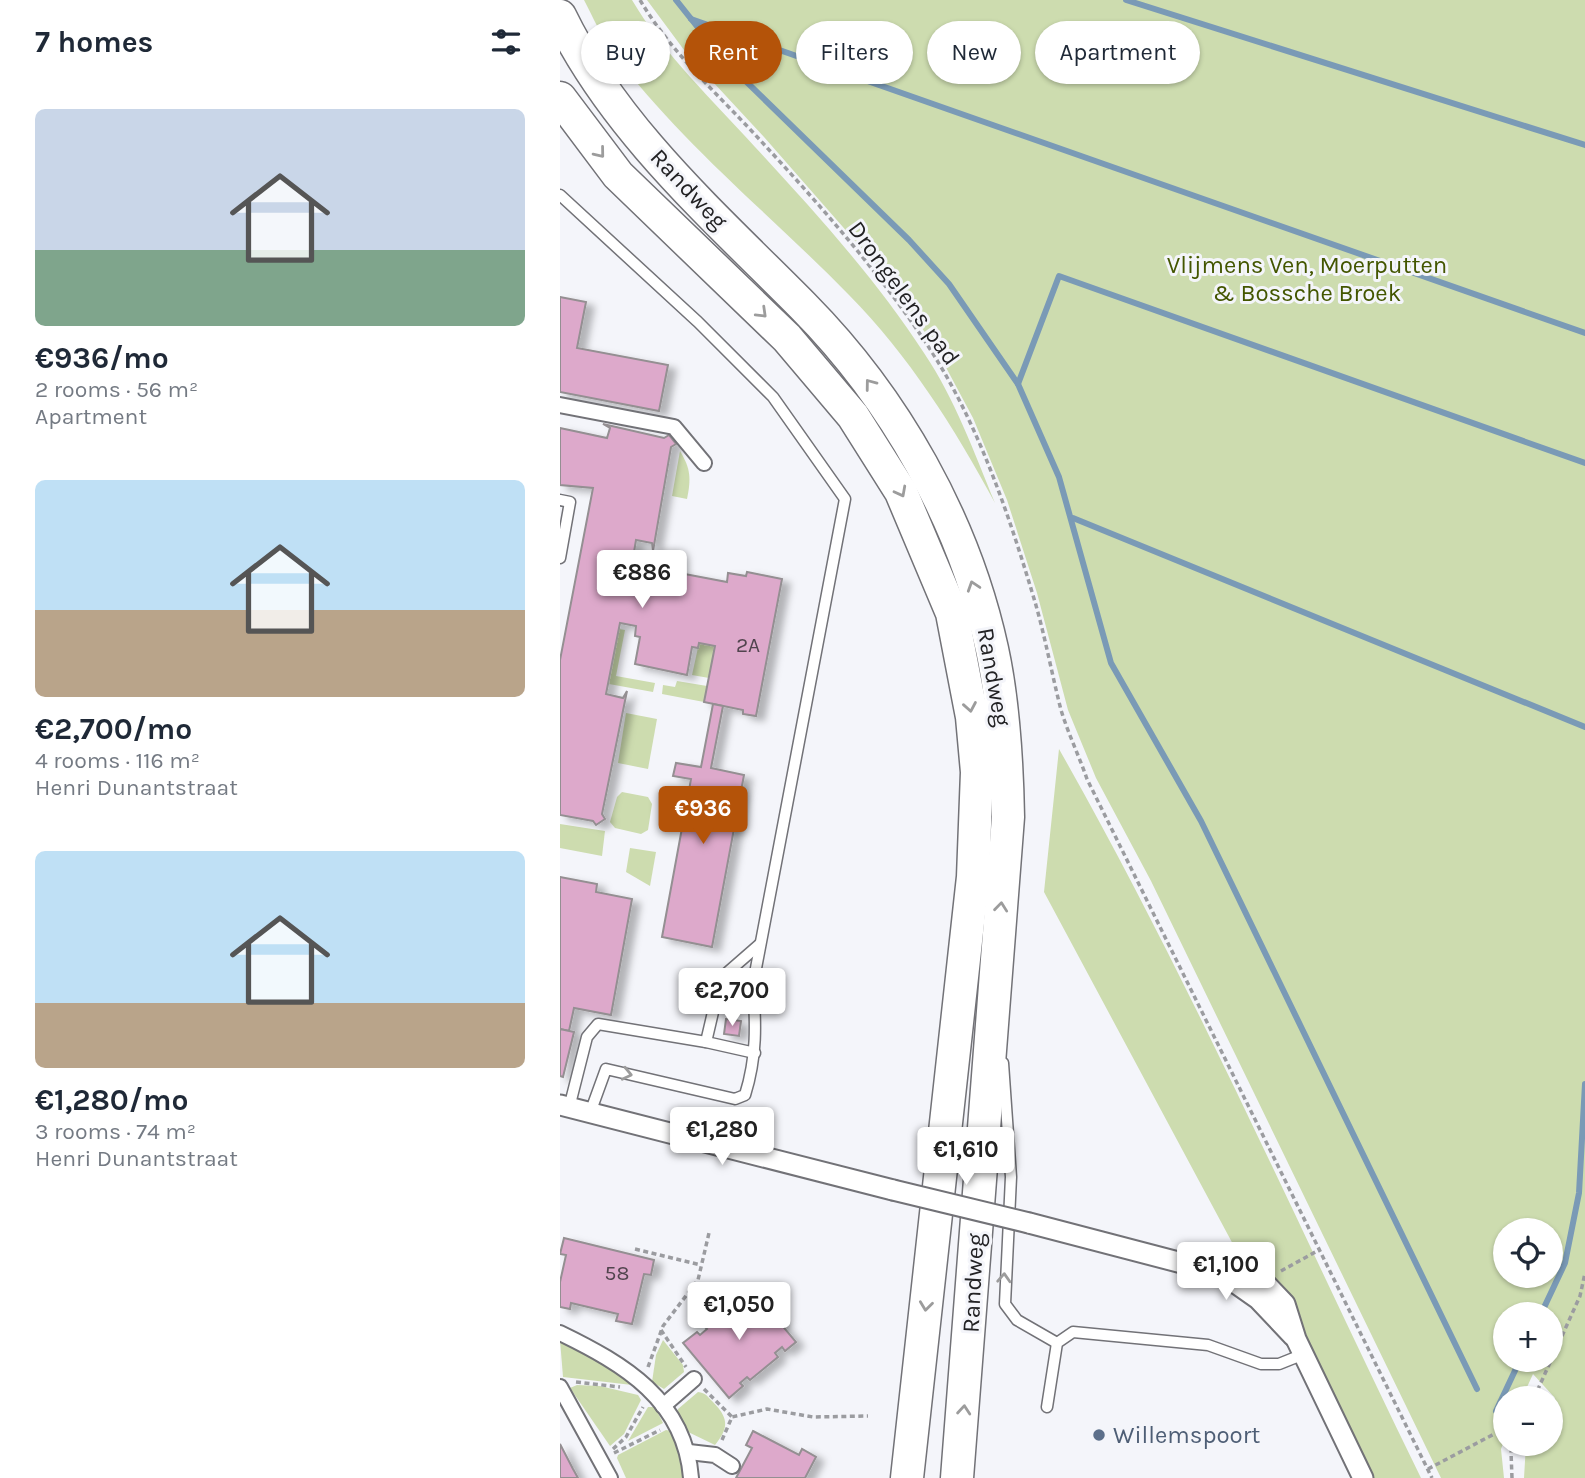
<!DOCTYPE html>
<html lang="en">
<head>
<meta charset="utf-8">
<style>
  body { margin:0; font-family:Karla,sans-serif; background:#f6f6f7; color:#1f2937; height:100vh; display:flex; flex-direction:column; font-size:26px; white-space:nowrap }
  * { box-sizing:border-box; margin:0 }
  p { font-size:23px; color:#747a83 }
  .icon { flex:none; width:38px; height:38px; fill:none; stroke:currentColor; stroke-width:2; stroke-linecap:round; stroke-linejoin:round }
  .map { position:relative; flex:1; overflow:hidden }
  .panel { display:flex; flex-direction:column; background:#fff; width:560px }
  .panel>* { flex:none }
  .hud { position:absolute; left:21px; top:21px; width:665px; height:63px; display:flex; gap:14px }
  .buttons { position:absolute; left:933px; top:1218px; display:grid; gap:14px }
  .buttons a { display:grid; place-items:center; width:70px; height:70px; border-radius:50%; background:#fff; box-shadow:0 2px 5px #0004; font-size:35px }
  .price { position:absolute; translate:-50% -60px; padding:0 16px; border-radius:7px; background:#fff; color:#222; font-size:23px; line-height:46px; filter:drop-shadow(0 2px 4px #0008) }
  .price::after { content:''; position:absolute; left:50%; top:42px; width:21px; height:16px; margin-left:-10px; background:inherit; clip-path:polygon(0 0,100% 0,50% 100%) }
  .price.selected { background:#b45309; color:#fff }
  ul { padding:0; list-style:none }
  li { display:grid; align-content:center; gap:14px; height:371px; padding:0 35px }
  li span { display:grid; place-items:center; height:217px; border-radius:10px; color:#555 }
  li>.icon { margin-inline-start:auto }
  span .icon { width:126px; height:126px; fill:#fffc; stroke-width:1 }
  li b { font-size:30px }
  h2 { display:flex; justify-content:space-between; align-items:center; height:84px; padding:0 35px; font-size:30px }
  .chip { padding:0 24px; border-radius:32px; background:#fff; box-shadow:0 2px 5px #0004; font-size:24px; line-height:63px }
  .chip.selected { background:#b45309; color:#fff }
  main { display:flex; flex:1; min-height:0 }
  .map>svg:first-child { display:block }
  .green { fill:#cddcaf; fill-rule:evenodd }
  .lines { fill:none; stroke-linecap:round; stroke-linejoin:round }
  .stream { stroke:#7a9ab6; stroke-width:6 }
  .building { fill:#dda9cb; stroke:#948f92; stroke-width:2; filter:url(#shadow) }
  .service-casing { stroke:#727277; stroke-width:13 }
  .pedestrian-casing { stroke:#727277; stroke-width:18 }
  .minor-casing { stroke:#727277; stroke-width:23 }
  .primary-casing { stroke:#727277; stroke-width:35 }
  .path { stroke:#9b9ca0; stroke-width:3.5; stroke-dasharray:5 3.5; stroke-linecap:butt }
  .service { stroke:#fff; stroke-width:10 }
  .pedestrian { stroke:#fff; stroke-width:14 }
  .minor { stroke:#fff; stroke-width:19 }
  .primary { stroke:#fff; stroke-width:32 }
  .minor-bridge-casing { stroke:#727277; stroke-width:23; stroke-linecap:butt }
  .minor-bridge { stroke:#fff; stroke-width:19 }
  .oneway { stroke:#9c9c9c }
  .service-dot { fill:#5c6f8a; stroke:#f4f5fa; stroke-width:2.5 }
  .labels { text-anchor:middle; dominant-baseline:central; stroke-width:6; stroke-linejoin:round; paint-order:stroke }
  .number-label { font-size:21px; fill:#51444e }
  .street-label { font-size:24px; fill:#222224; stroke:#f4f5fa }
  .park-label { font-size:24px; fill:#435600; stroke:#f4f5fa }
  .service-label { font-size:24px; fill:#4e5e75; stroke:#f4f5fa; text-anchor:start }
</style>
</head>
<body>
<main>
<section class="panel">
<h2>7 homes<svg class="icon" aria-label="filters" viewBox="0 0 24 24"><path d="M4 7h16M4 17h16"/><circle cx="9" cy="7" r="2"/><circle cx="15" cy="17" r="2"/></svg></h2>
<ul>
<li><span style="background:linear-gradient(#c9d6e8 65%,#7fa58c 0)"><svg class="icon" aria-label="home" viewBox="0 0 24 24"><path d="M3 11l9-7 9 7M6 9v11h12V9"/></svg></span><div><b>€936/mo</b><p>2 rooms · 56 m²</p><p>Apartment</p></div></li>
<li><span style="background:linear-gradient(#bfe0f5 60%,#b9a48a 0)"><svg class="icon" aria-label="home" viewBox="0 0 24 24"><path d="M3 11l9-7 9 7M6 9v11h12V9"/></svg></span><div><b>€2,700/mo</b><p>4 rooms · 116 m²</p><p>Henri Dunantstraat</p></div></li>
<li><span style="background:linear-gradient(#bfe0f5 70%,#b9a48a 0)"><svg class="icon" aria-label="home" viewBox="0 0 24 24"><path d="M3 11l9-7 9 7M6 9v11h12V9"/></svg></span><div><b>€1,280/mo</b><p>3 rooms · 74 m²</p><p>Henri Dunantstraat</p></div></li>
</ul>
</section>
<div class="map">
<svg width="1025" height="1478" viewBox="0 0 1025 1478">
  <defs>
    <filter id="shadow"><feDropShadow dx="8" dy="4.5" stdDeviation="3.5" flood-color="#0004"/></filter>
  </defs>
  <rect width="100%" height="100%" fill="#f4f5fa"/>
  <g class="green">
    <path d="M24 0H72C105 56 152 99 195 147 255 212 316 279 364 353 395 399 414 452 435 503 394 427 349 356 289 295 210 214 119 142 52 51 41 36 33 17 24 0Z"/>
    <path d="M87 0H1025V1478H964L966 1444H990L991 1408 995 1398 973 1374 962 1398H945V1439L941 1449 944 1478H881L591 881 536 778 508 710 477 593 447 500 413 418 374 345 318 267 204 137 127 54ZM945 1230H990V1276H945ZM945 1314H990V1360H945Z"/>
    <path d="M120 451C131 469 131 479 127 499L112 496Z"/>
    <path d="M59 629 65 630 56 676 95 683 93 692 49 684Z"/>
    <path d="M139 643 155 646 149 678 132 675Z"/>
    <path d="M117 681 147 686 144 702 102 694 103 685 115 687Z"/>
    <path d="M66 713 97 719 88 769 58 763Z"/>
    <path d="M499 749C633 985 742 1235 861 1478H812L720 1287 703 1270 682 1261 484 892Z"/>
    <path d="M62 792 88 797 92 804 88 830 81 834 55 828 50 822 57 797Z"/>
    <path d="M0 824 45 831 42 856 0 848Z"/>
    <path d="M70 848 96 852 90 886 66 872Z"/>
    <path d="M0 1340 37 1357 72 1382V1385L3 1377Z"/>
    <path d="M103 1340 123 1365 124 1372 104 1389 92 1382 96 1355Z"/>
    <path d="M17 1385 40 1386 78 1395 81 1400 64 1434 50 1446 10 1388Z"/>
    <path d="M138 1392C146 1393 147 1396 152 1401 168 1417 170 1427 155 1445L124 1430 116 1415 118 1409Z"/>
    <path d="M88 1407H95L103 1423 68 1441Z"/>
    <path d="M106 1430 111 1431 122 1457 125 1478H66L57 1458 58 1455Z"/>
  </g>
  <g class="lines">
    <g class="stream">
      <path d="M116 0 163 59 349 240 389 284 458 384 499 477 551 663 641 821 917 1389"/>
      <path d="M566 0 1025 145"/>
      <path d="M131 19 1025 333"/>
      <path d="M458 384 499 276 1025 463"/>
      <path d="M513 518 1025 727"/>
      <path d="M981 1314 1005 1263 1019 1193 1025 1084"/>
      <path d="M936 1411 960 1360"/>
    </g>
  </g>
  <g class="building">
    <path d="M0 297 26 302 17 348 108 365 99 411 0 392Z"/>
    <path d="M43 424 104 438 109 435 116 444 111 447 93 551 92 543 76 540 72 564 167 582 168 573 186 576 187 572 222 579 196 716 183 714V710L144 702 155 646 139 643 138 648 132 647 127 675 75 664 80 637 75 636 76 626 60 623 46 694 63 698 67 691 42 814 45 819 36 825 33 821 0 815V660L33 488 0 485V428L47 438 50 428Z"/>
    <path d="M153 704 163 706 151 768 184 775 152 947 102 937 131 779 113 776 116 763 141 767Z"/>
    <path d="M0 877 37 884 36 892 72 899 51 1015 14 1008 9 1031 0 1029Z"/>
    <path d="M166 1019 181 1021 179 1036 164 1034Z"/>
    <path d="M0 1029 14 1032 3 1077 0 1076Z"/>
    <path d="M4 1238 94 1260 91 1275 84 1274 72 1324 56 1321 58 1314 11 1303 10 1309 0 1307V1282L6 1255 0 1254Z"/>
    <path d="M190 1287 236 1342 225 1351 222 1347 215 1353 218 1357 190 1380 187 1377 180 1383 183 1386 169 1398 123 1343 137 1332 140 1335 147 1329 144 1326 172 1302 175 1305 182 1300 179 1296Z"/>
    <path d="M193 1431 239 1455 242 1449 256 1457 245 1478H176L192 1448 186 1445Z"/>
    <path d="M0 1444 13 1469 18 1478H0Z"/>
  </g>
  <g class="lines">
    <g class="service-casing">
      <g id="service">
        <path d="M0 195 138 322 213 397 285 499 193 984C196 1024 197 1057 185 1095L175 1099 46 1069 30 1113"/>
        <path d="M0 500 10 502 0 558"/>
        <path d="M146 1042 195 1053"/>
        <path d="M443 1063 451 1177 445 1304 457 1320 497 1343"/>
        <path d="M9 1108 27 1037 38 1024 146 1042 161 978 200 944"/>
        <path d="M487 1407 497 1343 513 1332 648 1345 701 1364H719L744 1354"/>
      </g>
    </g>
    <g class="pedestrian-casing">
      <g id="pedestrian">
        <path d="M0 405 114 427 144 463"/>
        <path d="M0 1333C64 1364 125 1400 131 1478"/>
        <path d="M0 1387 50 1478"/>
        <path d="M103 1406 134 1379"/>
        <path d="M129 1452 155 1455 172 1466"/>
      </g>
    </g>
    <g class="minor-casing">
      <g id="minor">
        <path d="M0 1105 333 1190"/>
        <path d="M469 1223 660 1273 676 1272 703 1281 725 1304 736 1339 803 1478"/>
        <path d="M661 1273 698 1299 733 1336"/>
      </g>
    </g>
    <g class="primary-casing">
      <g id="primary">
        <path d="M0 16C55 130 156 218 243 306 335 399 404 521 432 649 444 704 447 761 448 817L397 1478"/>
        <path d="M0 98 58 175 227 338 293 416 341 492 392 613 412 717 417 772 413 877 347 1478"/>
      </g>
    </g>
    <g class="path">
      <path d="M80 0C112 54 158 94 200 140 260 205 321 274 370 349 417 422 447 509 472 592 484 630 491 671 501 710 508 733 519 756 527 779L872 1478"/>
      <path d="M75 1249 141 1265"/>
      <path d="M721 1271 759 1250"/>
      <path d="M101 1330 126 1367"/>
      <path d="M88 1367 103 1326 138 1280 149 1233"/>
      <path d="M16 1382 60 1387"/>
      <path d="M144 1389 172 1417"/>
      <path d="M974 1398 1020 1296 1025 1273"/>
      <path d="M162 1440 172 1417 207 1409 253 1417 308 1416"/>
      <path d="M53 1449 66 1437 83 1407"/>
      <path d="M54 1453 100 1430"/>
      <path d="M868 1469 936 1433 945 1436"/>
      <path d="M952 1478 951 1452 954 1444"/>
    </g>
    <use href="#service" class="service"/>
    <use href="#pedestrian" class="pedestrian"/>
    <use href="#minor" class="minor"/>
    <use href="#primary" class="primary"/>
    <g class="minor-bridge-casing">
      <path id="minor-bridge" d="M333 1190 469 1223"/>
    </g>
    <use href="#minor-bridge" class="minor-bridge"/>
  </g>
  <defs><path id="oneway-chevron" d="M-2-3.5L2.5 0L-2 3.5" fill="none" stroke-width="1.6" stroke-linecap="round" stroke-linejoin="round" transform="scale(1.75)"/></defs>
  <g class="oneway">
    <use href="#oneway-chevron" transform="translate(40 153) rotate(51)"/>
    <use href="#oneway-chevron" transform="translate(202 313) rotate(44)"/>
    <use href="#oneway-chevron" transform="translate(310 384) rotate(-127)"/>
    <use href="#oneway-chevron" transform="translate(341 492) rotate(62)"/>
    <use href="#oneway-chevron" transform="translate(413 586) rotate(-108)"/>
    <use href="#oneway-chevron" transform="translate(410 707) rotate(80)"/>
    <use href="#oneway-chevron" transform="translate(441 907) rotate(-84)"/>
    <use href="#oneway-chevron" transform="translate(67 1074) rotate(13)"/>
    <use href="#oneway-chevron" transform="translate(444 1278) rotate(-87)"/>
    <use href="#oneway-chevron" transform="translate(366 1306) rotate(97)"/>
    <use href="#oneway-chevron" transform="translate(404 1410) rotate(-85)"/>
  </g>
  <circle class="service-dot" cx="539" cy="1435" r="7"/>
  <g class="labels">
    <g class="number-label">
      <text x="188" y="645">2A</text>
      <text x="57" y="1273">58</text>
    </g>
    <g class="street-label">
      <text transform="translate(129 189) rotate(47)">Randweg</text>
      <text transform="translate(344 293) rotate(54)">Drongelens pad</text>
      <text transform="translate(434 677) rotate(80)">Randweg</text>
      <text transform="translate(413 1283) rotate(-87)">Randweg</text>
    </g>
    <g class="park-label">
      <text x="747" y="265">Vlijmens Ven, Moerputten<tspan x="747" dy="28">&amp; Bossche Broek</tspan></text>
    </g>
    <g class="service-label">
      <text x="553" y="1435">Willemspoort</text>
    </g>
  </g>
</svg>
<div class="buttons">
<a><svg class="icon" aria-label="locate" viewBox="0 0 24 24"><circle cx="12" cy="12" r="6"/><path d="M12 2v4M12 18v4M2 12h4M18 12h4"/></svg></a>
<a>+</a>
<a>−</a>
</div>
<b class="price" style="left:82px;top:610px">€886</b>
<b class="price selected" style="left:143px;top:846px">€936</b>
<b class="price" style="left:172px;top:1028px">€2,700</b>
<b class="price" style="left:162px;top:1167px">€1,280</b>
<b class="price" style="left:406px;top:1187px">€1,610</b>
<b class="price" style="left:666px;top:1302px">€1,100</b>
<b class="price" style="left:179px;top:1342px">€1,050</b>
<div class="hud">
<a class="chip">Buy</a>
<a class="chip selected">Rent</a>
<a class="chip">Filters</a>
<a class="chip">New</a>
<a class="chip">Apartment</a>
</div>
</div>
</main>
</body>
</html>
